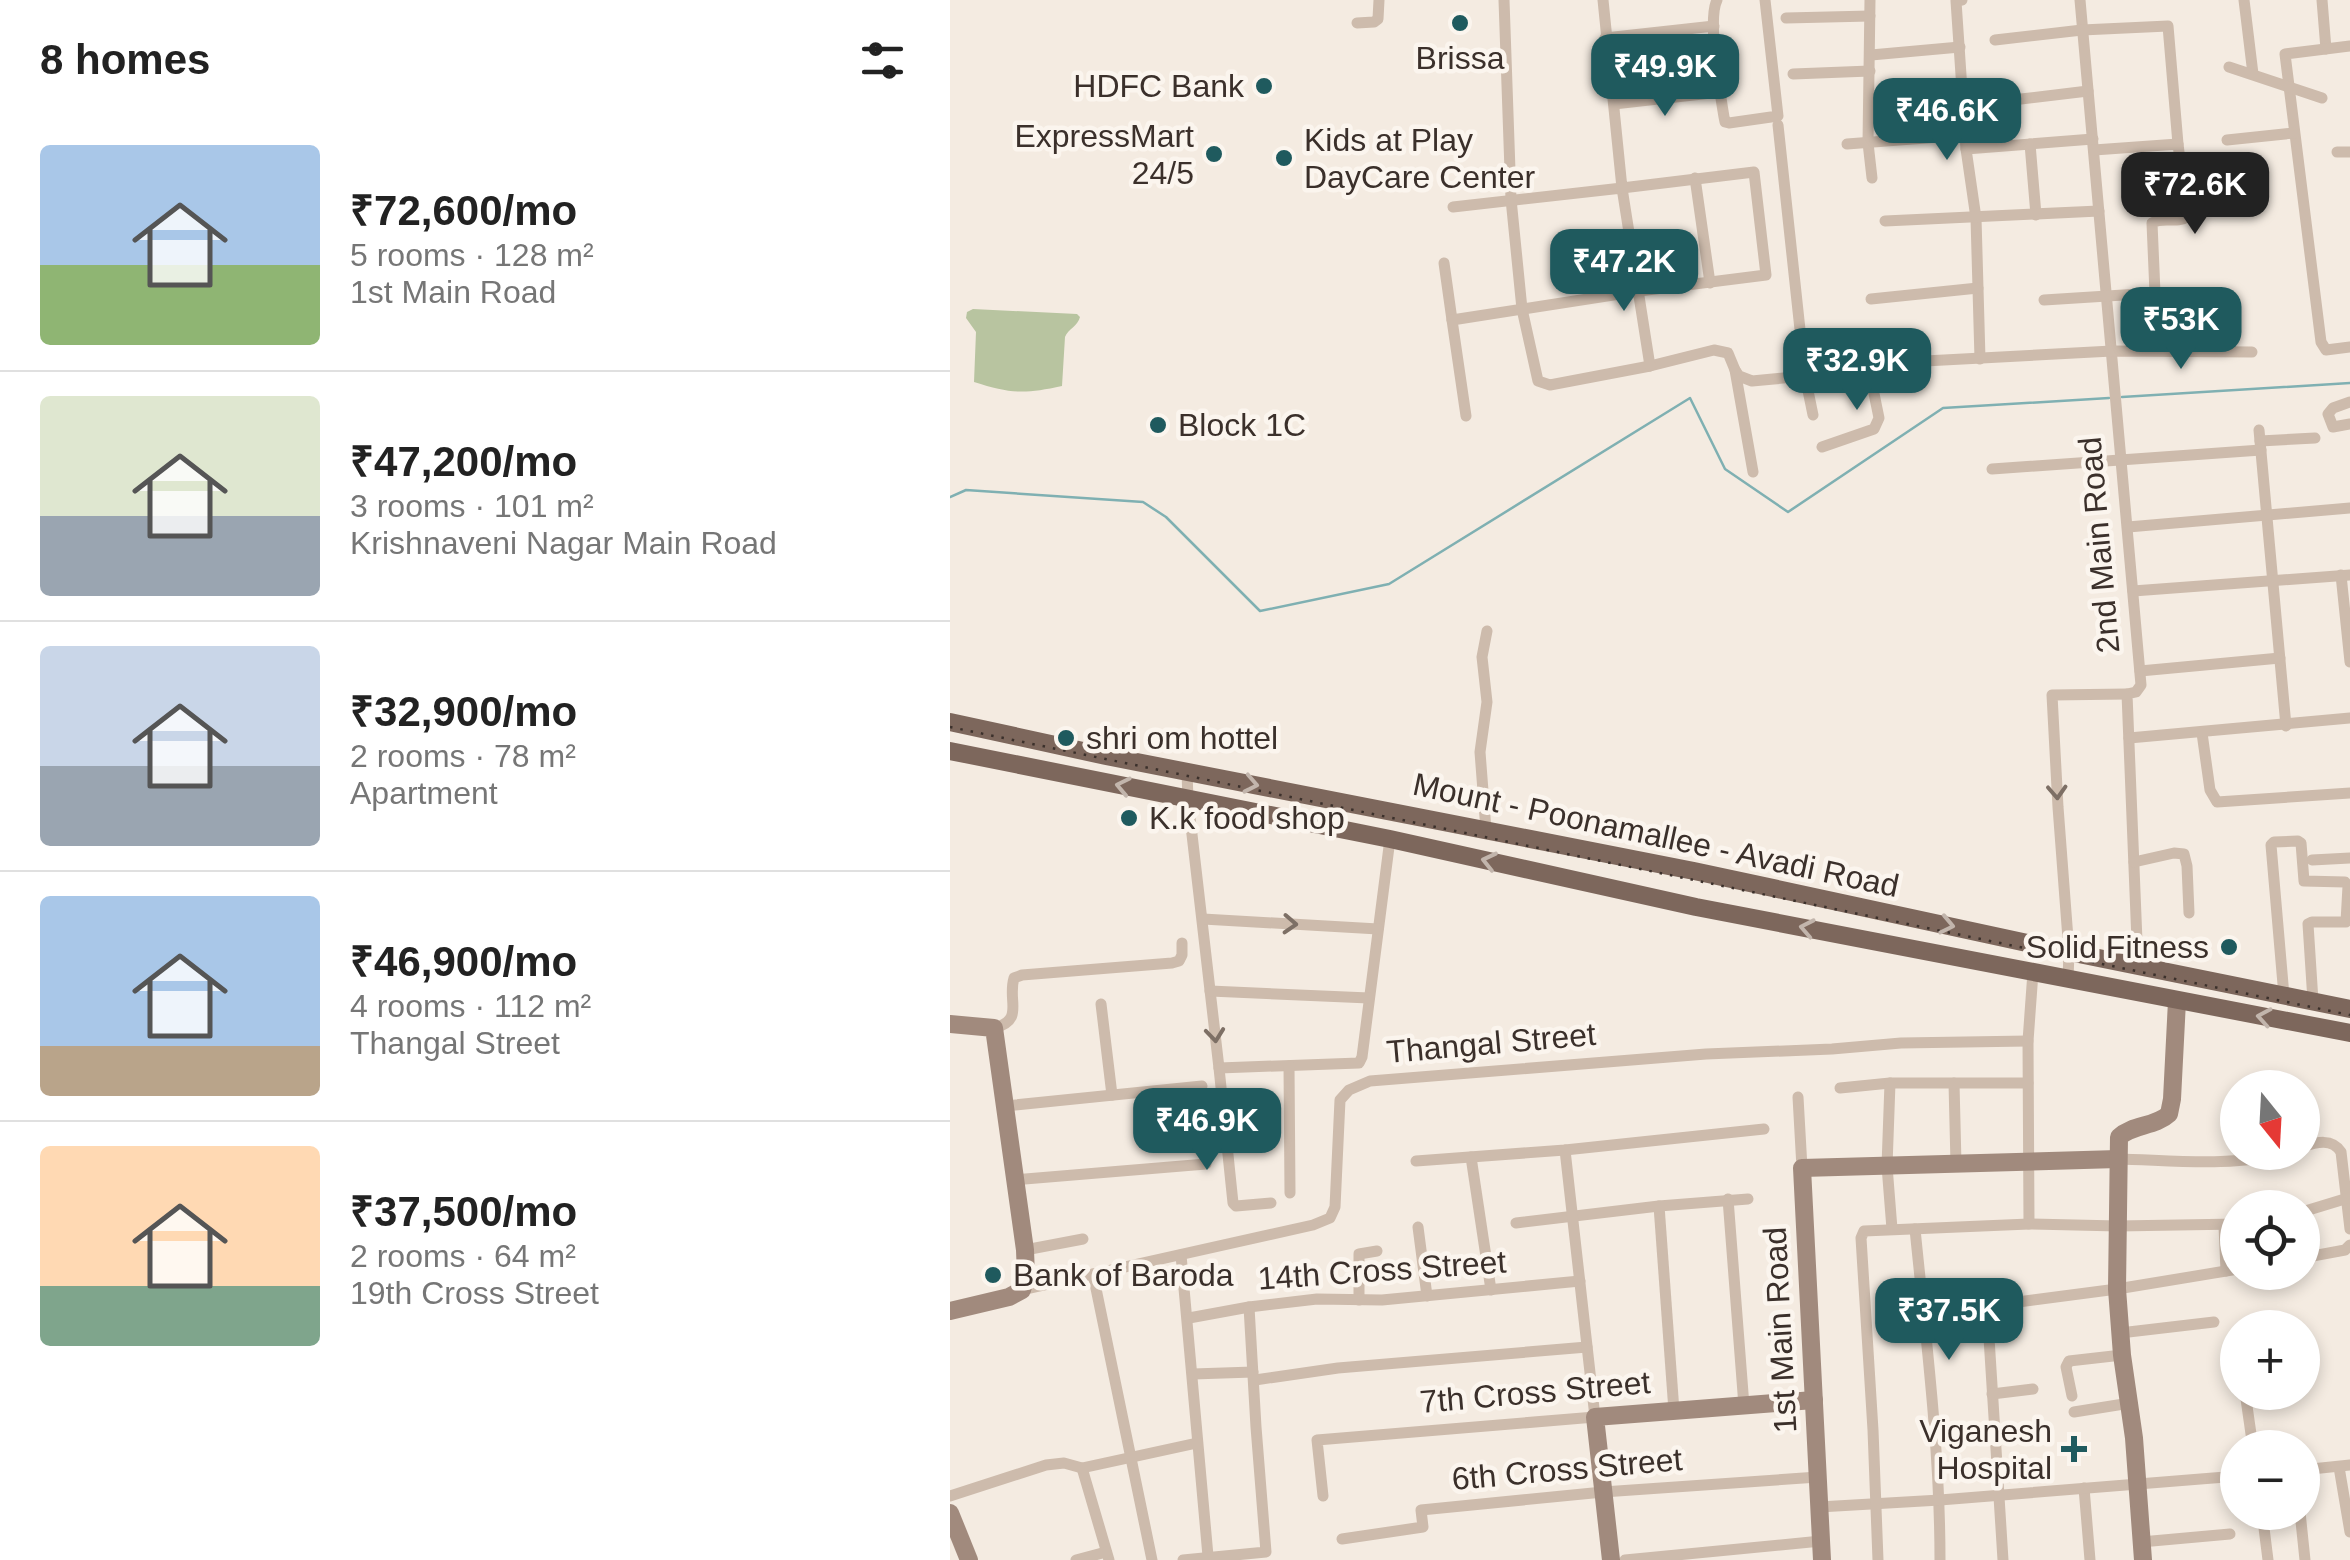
<!DOCTYPE html>
<html lang="en">
<head>
<meta charset="utf-8">
<style>
  body { margin:0; font-family:Helvetica,sans-serif; background:#f6f6f6; color:#222; height:100vh; display:flex; flex-direction:column; font-size:38px; white-space:nowrap }
  * { box-sizing:border-box; margin:0 }
  p { font-size:32px; color:#767676 }
  .icon { flex:none; width:55px; height:55px; fill:none; stroke:currentColor; stroke-width:2; stroke-linecap:round; stroke-linejoin:round }
  .map { position:relative; flex:1; overflow:hidden }
  .side { display:flex; flex-direction:column; background:#fff; width:950px }
  .side>* { flex:none }
  .needle { width:65px; rotate:162deg }
  .controls { position:absolute; left:1270px; top:1070px; display:grid; gap:20px }
  .controls a { display:grid; place-items:center; width:100px; height:100px; border-radius:50%; background:#fff; box-shadow:0 5px 15px #0003; font-size:50px }
  .price { position:absolute; translate:-50% -85px; padding:0 22px; border-radius:20px; background:#1f5a5e; color:#fff; font-size:32px; line-height:65px; filter:drop-shadow(0 2px 5px #0008) }
  .price::after { content:''; position:absolute; left:50%; top:60px; width:30px; height:22px; margin-left:-15px; background:inherit; clip-path:polygon(0 0,100% 0,50% 100%) }
  .price.selected { background:#222; color:#fff }
  ul { padding:0; list-style:none }
  li { display:flex; align-items:center; gap:30px; height:250px; padding:0 40px }
  li+li { border-top:2px solid #e0e0e0 }
  li span { display:grid; place-items:center; flex:none; width:280px; height:200px; border-radius:10px; color:#555 }
  li>.icon { margin-inline-start:auto }
  span .icon { width:120px; height:120px; fill:#fffc; stroke-width:1 }
  li b { font-size:42px }
  h2 { display:flex; justify-content:space-between; align-items:center; height:120px; padding:0 40px; font-size:42px }
  main { display:flex; flex:1; min-height:0 }
  .map>svg:first-child { display:block }
  .green { fill:#b8c4a0 }
  .lines { fill:none; stroke-linecap:round; stroke-linejoin:round }
  .stream { stroke:#7fb0b2; stroke-width:2.5 }
  .street { stroke:#cdbbac; stroke-width:11 }
  .secondary { stroke:#a18a7d; stroke-width:18 }
  .primary { stroke:#7d675c; stroke-width:18 }
  .rail { stroke:#3b302b; stroke-width:2.5; stroke-dasharray:2.5 8; stroke-linecap:butt }
  .oneway { stroke:#c2b5ac }
  .oneway2 { stroke:#7d6f65 }
  .poi-dot { fill:#1f5a5e; stroke:#fbf5ee; stroke-width:4 }
  .labels { text-anchor:middle; dominant-baseline:central; stroke-width:9; stroke-linejoin:round; paint-order:stroke }
  .poi-label { font-size:32px; fill:#3b302b; stroke:#fbf5ee; text-anchor:start }
  .street-label { font-size:32px; fill:#3b302b; stroke:#fbf5ee }
</style>
</head>
<body>
<main>
<section class="side">
<h2>8 homes<svg class="icon" aria-label="filters" viewBox="0 0 24 24"><path d="M4 7h16M4 17h16"/><circle cx="9" cy="7" r="2"/><circle cx="15" cy="17" r="2"/></svg></h2>
<ul>
<li><span style="background:linear-gradient(#a9c7e8 60%,#8fb573 0)"><svg class="icon" aria-label="home" viewBox="0 0 24 24"><path d="M3 11l9-7 9 7M6 9v11h12V9"/></svg></span><div><b>₹72,600/mo</b><p>5 rooms · 128 m²</p><p>1st Main Road</p></div></li>
<li><span style="background:linear-gradient(#dfe7d0 60%,#9aa5b1 0)"><svg class="icon" aria-label="home" viewBox="0 0 24 24"><path d="M3 11l9-7 9 7M6 9v11h12V9"/></svg></span><div><b>₹47,200/mo</b><p>3 rooms · 101 m²</p><p>Krishnaveni Nagar Main Road</p></div></li>
<li><span style="background:linear-gradient(#c9d6e8 60%,#9aa5b1 0)"><svg class="icon" aria-label="home" viewBox="0 0 24 24"><path d="M3 11l9-7 9 7M6 9v11h12V9"/></svg></span><div><b>₹32,900/mo</b><p>2 rooms · 78 m²</p><p>Apartment</p></div></li>
<li><span style="background:linear-gradient(#a9c7e8 75%,#b9a48a 0)"><svg class="icon" aria-label="home" viewBox="0 0 24 24"><path d="M3 11l9-7 9 7M6 9v11h12V9"/></svg></span><div><b>₹46,900/mo</b><p>4 rooms · 112 m²</p><p>Thangal Street</p></div></li>
<li><span style="background:linear-gradient(#ffd9b3 70%,#7fa58c 0)"><svg class="icon" aria-label="home" viewBox="0 0 24 24"><path d="M3 11l9-7 9 7M6 9v11h12V9"/></svg></span><div><b>₹37,500/mo</b><p>2 rooms · 64 m²</p><p>19th Cross Street</p></div></li>
</ul>
</section>
<div class="map">
<svg width="1400" height="1560" viewBox="0 0 1400 1560">
  <rect width="100%" height="100%" fill="#f4ebe1"/>
  <path class="green" d="M23 309 127 314 130 317C128 326 118 329 115 337L112 386C75 394 61 394 24 382L26 332 16 318 17 312Z"/>
  <g class="lines">
    <g class="stream">
      <path d="M1172 397 1400 383"/>
      <path d="M0 497 16 490 193 502 216 517 310 611 439 584 740 398 775 469 838 512 993 408 1159 398"/>
    </g>
    <g class="street">
      <path d="M554 0 561 199 572 309 588 381 600 385 700 366 764 350 778 353 785 370 803 472"/>
      <path d="M767 0C757 20 770 92 774 117L775 122 779 123 828 116 815 0"/>
      <path d="M920 0 918 143 922 178"/>
      <path d="M1012 0 1006 1 1016 149 1026 218 1030 359"/>
      <path d="M1130 0 1191 685 1186 692 1177 694 1188 966"/>
      <path d="M1294 0 1303 74"/>
      <path d="M1372 0 1376 49"/>
      <path d="M836 18 920 16"/>
      <path d="M407 23 424 22 428 19 429 0"/>
      <path d="M655 38 764 26"/>
      <path d="M1045 40 1132 30 1218 26 1228 144"/>
      <path d="M1400 46 1335 54 1371 342 1376 350 1400 347"/>
      <path d="M921 55 1010 47"/>
      <path d="M1279 67 1372 98"/>
      <path d="M843 74 920 71"/>
      <path d="M1071 99 1138 91"/>
      <path d="M664 104 770 92"/>
      <path d="M828 125 855 376 863 415"/>
      <path d="M1277 140 1344 133"/>
      <path d="M897 144 1015 135"/>
      <path d="M1080 144 1086 215"/>
      <path d="M1016 149 1143 139"/>
      <path d="M1387 152H1400"/>
      <path d="M745 178 760 283"/>
      <path d="M503 207 672 188 700 366"/>
      <path d="M935 221 1149 211"/>
      <path d="M494 263 502 320"/>
      <path d="M1205 293 1250 294 1255 296 1261 351"/>
      <path d="M921 299 1028 288"/>
      <path d="M1094 300 1205 293 1202 223C1213 216 1227 224 1237 217L1228 144 1144 150"/>
      <path d="M785 370 789 376 802 381 855 376 918 364 1162 351 1302 352"/>
      <path d="M1400 402 1383 408 1378 414 1383 427 1400 424"/>
      <path d="M516 416 502 320 689 291 816 275 804 172 672 188 653 0"/>
      <path d="M1309 430 1336 726"/>
      <path d="M1310 441 1365 438"/>
      <path d="M872 447 924 429 929 418 918 364"/>
      <path d="M1042 469 1311 450"/>
      <path d="M1178 527 1400 508"/>
      <path d="M1391 575 1400 662"/>
      <path d="M1183 591 1400 575"/>
      <path d="M1190 671 1330 658"/>
      <path d="M1252 733 1260 790 1267 802 1400 793"/>
      <path d="M1179 738 1400 718"/>
      <path d="M237 772 238 800 269 1068 409 1063 412 1057 440 839"/>
      <path d="M536 830 530 752 537 702 532 657 537 631"/>
      <path d="M1362 860 1400 858"/>
      <path d="M1184 862 1224 853 1234 854 1237 866 1239 913"/>
      <path d="M253 919 428 929"/>
      <path d="M1118 979 1119 952 1108 807 1102 695 1177 694"/>
      <path d="M260 991 419 998"/>
      <path d="M1334 996 1321 845 1324 842 1348 841 1351 843 1354 881 1395 882 1398 886 1396 922H1362L1358 924 1363 1001"/>
      <path d="M151 1004 162 1095"/>
      <path d="M44 1028C75 1020 57 1001 64 978L72 975 222 963 229 961 232 955V943"/>
      <path d="M339 1066 340 1193"/>
      <path d="M269 1068 283 1203 286 1206 321 1203"/>
      <path d="M890 1088 940 1083"/>
      <path d="M848 1097 852 1168"/>
      <path d="M55 1106 252 1086"/>
      <path d="M1352 1147C1367 1142 1382 1138 1391 1152L1400 1229"/>
      <path d="M521 1157 541 1290"/>
      <path d="M1168 1159C1220 1160 1285 1168 1334 1152"/>
      <path d="M466 1161 615 1150 814 1129"/>
      <path d="M1006 1164 1004 1083H1078"/>
      <path d="M64 1180 256 1164"/>
      <path d="M778 1199 794 1406"/>
      <path d="M709 1206 724 1411"/>
      <path d="M1352 1212 1398 1198"/>
      <path d="M566 1223 709 1206 798 1199"/>
      <path d="M1079 1224 1078 1041 1083 972"/>
      <path d="M1274 1226 1276 1271"/>
      <path d="M468 1227 477 1296"/>
      <path d="M942 1229 937 1166 940 1083H1004"/>
      <path d="M965 1229C976 1339 990 1449 990 1560"/>
      <path d="M75 1250 133 1239"/>
      <path d="M231 1255 258 1556"/>
      <path d="M1352 1258 1395 1250 1400 1245"/>
      <path d="M143 1274 202 1560"/>
      <path d="M72 1290 363 1225 380 1218 385 1207 390 1100 399 1090 420 1081 756 1054 882 1049 951 1043 1078 1041"/>
      <path d="M409 1300V1254L427 1251"/>
      <path d="M1037 1306 1053 1560"/>
      <path d="M973 1310 1037 1306 1167 1289 1288 1269"/>
      <path d="M239 1318 299 1307 367 1299 432 1300 630 1281"/>
      <path d="M1170 1333 1264 1322"/>
      <path d="M243 1374 303 1372"/>
      <path d="M305 1380 388 1368 637 1347"/>
      <path d="M1295 1392 1303 1448"/>
      <path d="M1042 1394 1083 1389"/>
      <path d="M1122 1396 1116 1367 1119 1361 1172 1355"/>
      <path d="M1124 1412 1180 1403"/>
      <path d="M1045 1433 1086 1431"/>
      <path d="M1389 1467 1400 1532"/>
      <path d="M132 1468 159 1560"/>
      <path d="M1352 1470 1400 1465"/>
      <path d="M1134 1488 1140 1560"/>
      <path d="M0 1496 96 1465 114 1463 132 1468 247 1443"/>
      <path d="M373 1496 367 1440 645 1417 615 1150"/>
      <path d="M869 1507 990 1500 1288 1476"/>
      <path d="M1312 1512 1318 1560"/>
      <path d="M1350 1512 1355 1560"/>
      <path d="M392 1539 473 1527 471 1510 653 1492 868 1477"/>
      <path d="M1191 1542 1280 1534"/>
      <path d="M126 1560 156 1552"/>
      <path d="M233 1560 316 1552 306 1427 299 1307"/>
      <path d="M675 1560 871 1541"/>
      <path d="M928 1560 923 1430 911 1238 914 1231 1079 1224 1168 1226 1288 1224"/>
    </g>
    <g class="secondary">
      <path d="M0 1024 44 1028 75 1250 76 1276 72 1290 59 1297 0 1311"/>
      <path d="M0 1513 19 1560"/>
      <path d="M661 1560 645 1417 864 1400"/>
      <path d="M872 1560 852 1168 1168 1159"/>
      <path d="M1193 1560 1184 1438 1172 1355 1167 1289 1169 1137C1183 1124 1205 1127 1219 1114L1222 1099 1227 1001"/>
    </g>
    <g class="primary">
      <path d="M0 722 156 756 744 871 1119 952 1400 1009"/>
      <path d="M0 751 440 839 746 907 1400 1033"/>
    </g>
    <path class="rail" d="M0 727 1400 1015"/>
  </g>
  <defs><path id="oneway-chevron" d="M-2-3.5L2.5 0L-2 3.5" fill="none" stroke-width="1.6" stroke-linecap="round" stroke-linejoin="round" transform="scale(2.5)"/></defs>
  <g class="oneway">
    <use href="#oneway-chevron" transform="translate(301 784) rotate(11)"/>
    <use href="#oneway-chevron" transform="translate(173 786) rotate(-168)"/>
    <use href="#oneway-chevron" transform="translate(539 861) rotate(-167)"/>
    <use href="#oneway-chevron" transform="translate(997 925) rotate(12)"/>
    <use href="#oneway-chevron" transform="translate(857 928) rotate(-169)"/>
    <use href="#oneway-chevron" transform="translate(1314 1017) rotate(-170)"/>
  </g>
  <g class="oneway2">
    <use href="#oneway-chevron" transform="translate(1107 792) rotate(87)"/>
    <use href="#oneway-chevron" transform="translate(340 924) rotate(3)"/>
    <use href="#oneway-chevron" transform="translate(265 1035) rotate(84)"/>
  </g>
  <g class="poi-dot">
    <circle cx="510" cy="23" r="10"/>
    <circle cx="314" cy="86" r="10"/>
    <circle cx="264" cy="154" r="10"/>
    <circle cx="334" cy="158" r="10"/>
    <circle cx="208" cy="425" r="10"/>
    <circle cx="116" cy="738" r="10"/>
    <circle cx="179" cy="818" r="10"/>
    <circle cx="1279" cy="947" r="10"/>
    <circle cx="43" cy="1275" r="10"/>
    <path d="M1119 1434h10v10h10v10h-10v10h-10v-10h-10v-10h10z"/>
  </g>
  <g class="labels">
    <g class="poi-label">
      <text x="510" y="58" text-anchor="middle">Brissa</text>
      <text x="294" y="86" text-anchor="end">HDFC Bank</text>
      <text x="244" y="136" text-anchor="end">ExpressMart<tspan x="244" dy="37">24/5</tspan></text>
      <text x="354" y="140">Kids at Play<tspan x="354" dy="37">DayCare Center</tspan></text>
      <text x="228" y="425">Block 1C</text>
      <text x="136" y="738">shri om hottel</text>
      <text x="199" y="818">K.k food shop</text>
      <text x="1259" y="947" text-anchor="end">Solid Fitness</text>
      <text x="63" y="1275">Bank of Baroda</text>
      <text x="1102" y="1431" text-anchor="end">Viganesh<tspan x="1102" dy="37">Hospital</tspan></text>
    </g>
    <g class="street-label">
      <text transform="translate(1149 545) rotate(-95)">2nd Main Road</text>
      <text transform="translate(706 835) rotate(12)">Mount - Poonamallee - Avadi Road</text>
      <text transform="translate(541 1043) rotate(-5)">Thangal Street</text>
      <text transform="translate(432 1270) rotate(-4)">14th Cross Street</text>
      <text transform="translate(830 1330) rotate(-93)">1st Main Road</text>
      <text transform="translate(585 1392) rotate(-5)">7th Cross Street</text>
      <text transform="translate(617 1469) rotate(-5)">6th Cross Street</text>
    </g>
  </g>
</svg>
<div class="controls">
<a><svg class="needle" viewBox="-14 -14 28 28"><path d="M0-13l5 13h-10z" fill="#e53935"/><path d="M0 13l5-13h-10z" fill="#767676"/></svg></a>
<a><svg class="icon" aria-label="locate" viewBox="0 0 24 24"><circle cx="12" cy="12" r="6"/><path d="M12 2v4M12 18v4M2 12h4M18 12h4"/></svg></a>
<a>+</a>
<a>−</a>
</div>
<b class="price" style="left:715px;top:119px">₹49.9K</b>
<b class="price" style="left:997px;top:163px">₹46.6K</b>
<b class="price selected" style="left:1245px;top:237px">₹72.6K</b>
<b class="price" style="left:674px;top:314px">₹47.2K</b>
<b class="price" style="left:1231px;top:372px">₹53K</b>
<b class="price" style="left:907px;top:413px">₹32.9K</b>
<b class="price" style="left:257px;top:1173px">₹46.9K</b>
<b class="price" style="left:999px;top:1363px">₹37.5K</b>
</div>
</main>
</body>
</html>
